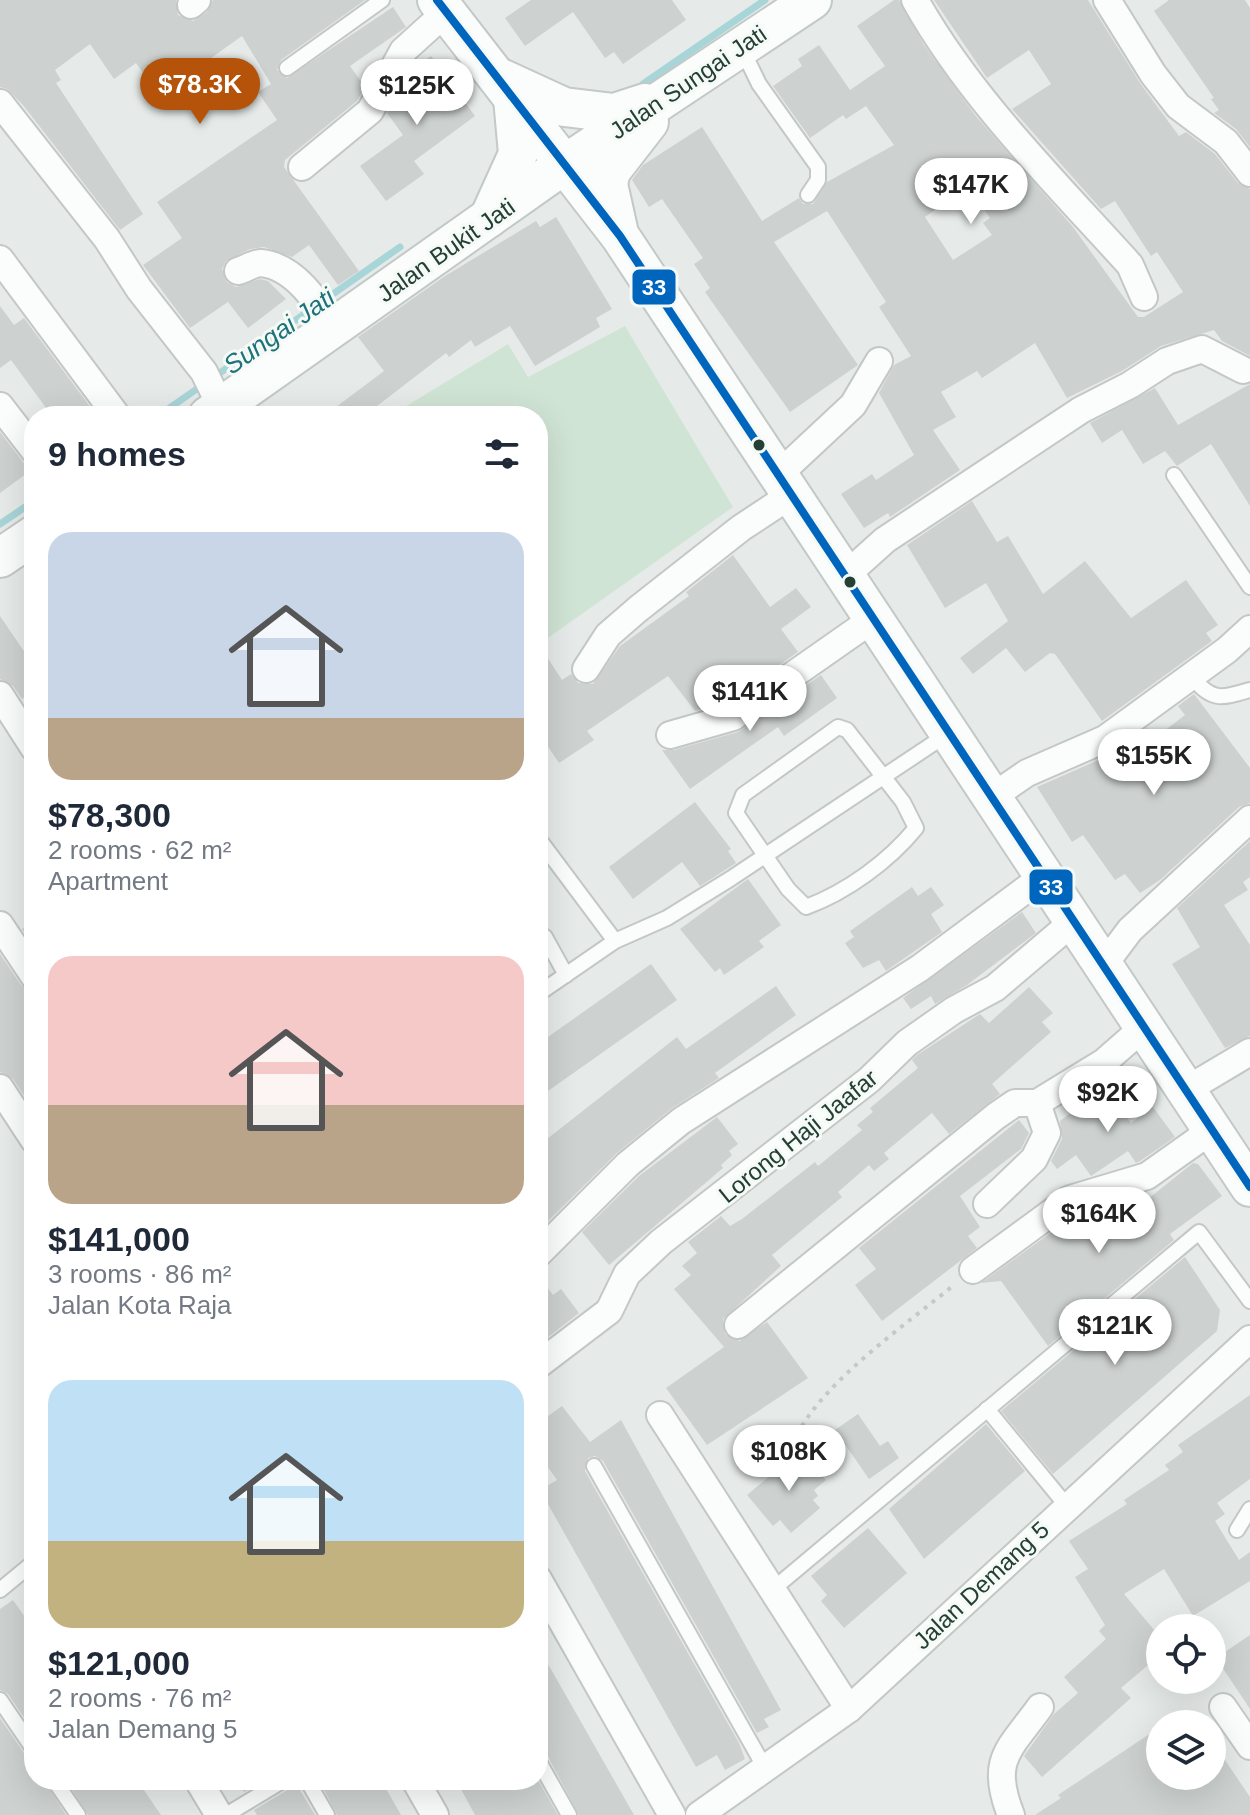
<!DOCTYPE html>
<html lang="en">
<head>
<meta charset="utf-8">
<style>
  body { margin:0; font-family:Helvetica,sans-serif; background:#f6f6f7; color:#1f2937; height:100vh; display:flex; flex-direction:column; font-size:30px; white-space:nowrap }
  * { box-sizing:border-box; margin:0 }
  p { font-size:26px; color:#747a83 }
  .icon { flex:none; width:44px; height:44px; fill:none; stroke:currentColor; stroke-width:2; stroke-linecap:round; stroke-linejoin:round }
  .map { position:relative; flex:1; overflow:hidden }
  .side { position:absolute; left:24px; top:406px; width:524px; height:1384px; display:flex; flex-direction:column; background:#fff; border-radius:32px; box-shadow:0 8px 32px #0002 }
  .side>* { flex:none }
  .controls { position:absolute; left:1146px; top:1614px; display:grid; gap:16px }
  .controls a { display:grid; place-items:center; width:80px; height:80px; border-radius:50%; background:#fff; box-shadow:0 8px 32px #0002; font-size:40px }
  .price { position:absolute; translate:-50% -68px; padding:0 18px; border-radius:28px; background:#fff; color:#222; font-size:26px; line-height:52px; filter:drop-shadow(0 2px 4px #0008) }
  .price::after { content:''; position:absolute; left:50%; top:48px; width:24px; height:18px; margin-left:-12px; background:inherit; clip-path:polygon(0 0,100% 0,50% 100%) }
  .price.on { background:#b45309; color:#fff }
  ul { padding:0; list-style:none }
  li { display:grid; align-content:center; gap:16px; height:424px; padding:0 24px }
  li span { display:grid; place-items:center; height:248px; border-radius:24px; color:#555 }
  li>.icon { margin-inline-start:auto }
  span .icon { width:144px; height:144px; fill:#fffc; stroke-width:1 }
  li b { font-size:34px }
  h2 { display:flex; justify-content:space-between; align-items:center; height:96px; padding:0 24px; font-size:34px }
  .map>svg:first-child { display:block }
  .green { fill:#d0e4d5 }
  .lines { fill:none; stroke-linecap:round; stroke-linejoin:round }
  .stream { stroke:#a8d5d8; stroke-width:7 }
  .building { fill:#cdd2d0; fill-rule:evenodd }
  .lane-casing { stroke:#c3c8c6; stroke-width:18 }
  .street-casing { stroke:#c3c8c6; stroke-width:30 }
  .secondary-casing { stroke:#c2c9c6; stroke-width:42 }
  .path { stroke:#c2cbc7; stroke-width:4; stroke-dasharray:4 6; stroke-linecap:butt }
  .lane { stroke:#fbfcfc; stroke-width:14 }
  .street { stroke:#fbfcfc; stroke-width:26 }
  .secondary { stroke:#fbfcfc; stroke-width:38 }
  .bus-1-casing { stroke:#f5faf7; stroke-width:14 }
  .bus-1 { stroke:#0065bd; stroke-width:8 }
  .bus-dot { fill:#243f35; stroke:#f5faf7; stroke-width:3 }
  .labels { text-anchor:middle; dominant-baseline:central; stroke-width:6; stroke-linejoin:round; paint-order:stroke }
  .street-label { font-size:24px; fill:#243f35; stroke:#f5faf7 }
  .water-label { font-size:26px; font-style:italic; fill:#1e737b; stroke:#f5faf7 }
  .line-badge { stroke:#f5faf7; stroke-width:3 }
  .badge-label { font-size:22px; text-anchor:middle; font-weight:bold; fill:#fff }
</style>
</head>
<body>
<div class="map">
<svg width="1250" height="1815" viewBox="0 0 1250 1815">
  <rect width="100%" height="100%" fill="#e6ebe9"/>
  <path class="green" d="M625 326 733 507 538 645V416H390L508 344 528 377Z"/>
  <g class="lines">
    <g class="stream">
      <path d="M643 84 765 0"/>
      <path d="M323 301 400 247"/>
      <path d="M158 416 313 308"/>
      <path d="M0 524 34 501"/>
    </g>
  </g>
  <g class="building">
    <path d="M0 0H176L178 15 193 21 207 12 213 0H365L281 60 277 70 287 78 393 7 406 27 350 66 365 87 357 101 285 160 284 167 359 271 338 285 309 245 292 257 264 247 250 249 226 261 222 269 227 282 236 287 260 279 268 281 286 299 248 328 228 302 190 328 143 265 182 238 157 202 277 120 258 92 271 84 242 36 159 95 136 63 114 79 90 44 55 70 61 80 56 83 143 214 120 230 23 105 7 89 0 87Z"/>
    <path d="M531 0H672L686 20 623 64 614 52 605 58 573 12 525 46 505 18Z"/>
    <path d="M894 0H899L924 45 975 115 1073 227 1138 317H1144L1183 292 1157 252 1151 256 1115 201 1101 209 1012 109 1051 84 1029 50 987 78 934 0H1088L1140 83 1179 136 1186 132 1215 154 1238 183 1250 189V356L1222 341 1214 330 1161 346 1122 371 1067 398 1035 343 982 378 977 371 941 392 956 417 933 430 960 470 890 517 888 513 864 528 841 494 872 474 876 480 914 455 879 393 894 365 911 356 879 307 886 302 827 211 774 242 858 365 790 412 705 292 710 288 694 264 703 258 662 199 649 207 632 180 643 165 702 127 762 221 799 198 803 204H813L827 182 894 145 866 106 846 119 843 115 810 138 773 86 802 66 798 59 819 45 850 90 885 66 857 26ZM968 186 990 218 983 223 992 235 953 260 925 217Z"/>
    <path d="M1169 0H1245L1250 8V147L1236 129 1214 113 1219 110 1211 99 1214 98 1154 11Z"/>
    <path d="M431 56 475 116 414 161 424 174 386 201 360 166 403 135 387 113 410 71Z"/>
    <path d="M556 217 612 309 596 318 600 327 535 366 510 326 475 347 471 340 449 357 446 353 364 416H324L384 371 358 337 445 276 536 221 540 227Z"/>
    <path d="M0 306 14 325 24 318 97 416H52L11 360 0 368Z"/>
    <path d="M1250 384V506L1211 444 1177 466 1165 451 1143 464 1122 430 1102 443 1090 423 1155 388 1178 425Z"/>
    <path d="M0 432 30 471 0 493Z"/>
    <path d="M972 501 997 542 1008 536 1043 594 1085 561 1131 618 1186 580 1218 625 1206 633 1212 641 1102 721 1055 654 1050 653 1025 672 1006 648 973 674 960 658 1008 621 986 583 945 608 907 545Z"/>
    <path d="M733 555 770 607 796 588 811 607 781 629 798 652 726 702 695 711 668 676 587 731 594 740 559 763 538 732V643L562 680 571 674 578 683 593 684 620 646 689 596 686 592Z"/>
    <path d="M0 616 34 666V691L22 699 13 686 0 679Z"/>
    <path d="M821 675 837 698 784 736 778 727 690 789 662 750H674L738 732Z"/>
    <path d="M1194 694 1250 768V803L1239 807 1160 880 1140 893 1125 874 1115 880 1083 835 1072 842 1037 787 1112 754 1147 728 1155 738 1185 715 1178 706Z"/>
    <path d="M695 802 731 849 728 851 736 863 700 886 682 862 633 899 609 867Z"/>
    <path d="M1250 841V877L1243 882 1248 890 1224 905 1250 945V1036L1225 1048 1172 964 1200 947 1177 908Z"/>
    <path d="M748 879 781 925 759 941 764 947 724 975 720 968 715 972 680 929Z"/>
    <path d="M912 887 918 896 931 887 944 905 931 914 942 932 886 971 879 960 863 968 845 943 854 937 850 931Z"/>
    <path d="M1022 912 1036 933 967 985 935 1004 931 996 911 1009 903 998Z"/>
    <path d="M34 921V947L22 929Z"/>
    <path d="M0 954 21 985 34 992V1091L25 1097 13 1079 0 1072Z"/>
    <path d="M651 964 677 1000 538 1098V1044Z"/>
    <path d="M776 986 796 1015 715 1073 719 1078 671 1109 618 1152 538 1231V1146L677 1037 686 1049Z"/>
    <path d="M1029 987 1053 1013 1042 1022 1051 1032 992 1084 1000 1094 949 1134 932 1113 884 1153 889 1159 874 1171 869 1165 838 1192 842 1197 772 1255 781 1266 723 1319 725 1334 740 1341 767 1322 808 1378 707 1445 666 1388 724 1347 674 1289 691 1275 682 1266 697 1253 688 1242 721 1216 730 1226 742 1219 815 1162 818 1166 862 1130 857 1125 873 1112 870 1108 918 1068 912 1060 917 1055 980 1014 989 1023Z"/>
    <path d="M1103 1088 1131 1123 1153 1107 1175 1137 1140 1161 1136 1163 1128 1151 1091 1176 1076 1155 1057 1169 1051 1161 1062 1139 1060 1121Z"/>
    <path d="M717 1117 738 1144 729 1151 732 1155 721 1165 723 1168 609 1265 582 1232 639 1176Z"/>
    <path d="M1019 1120 1029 1133 1021 1149 960 1196 980 1227 968 1236 977 1248 882 1321 855 1285 876 1269 859 1248Z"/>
    <path d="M1193 1163 1198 1164 1222 1196 1170 1234 1174 1240 1048 1346 1001 1281 981 1283 1077 1214 1084 1211 1103 1235Z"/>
    <path d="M1185 1257 1220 1310 1217 1331 1053 1474 1001 1411Z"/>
    <path d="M538 1275 553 1295 561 1289 579 1313 538 1345Z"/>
    <path d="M1250 1395V1479L1217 1503 1225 1514 1215 1521 1239 1560 1250 1552V1581L1193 1616 1164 1569 1124 1594 1160 1637V1655L1121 1688 1131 1698 1042 1777 1024 1756 1054 1714 1078 1693 1064 1677 1106 1639 1099 1631 1105 1625 1075 1577 1088 1569 1069 1541 1127 1504 1124 1500 1169 1470 1165 1465 1183 1452 1178 1445Z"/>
    <path d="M562 1406 590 1442 621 1420 781 1710 764 1719 769 1727 757 1733 603 1461 595 1456 588 1458 585 1471 739 1743 745 1759 725 1770 717 1755 696 1767 540 1490 557 1480 538 1453V1436L546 1431 540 1422Z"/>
    <path d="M858 1414 880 1446 888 1441 899 1458 869 1479 835 1430Z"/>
    <path d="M986 1424 1025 1471 924 1559 889 1509Z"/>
    <path d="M801 1450 826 1480 814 1490 818 1496 813 1500 820 1508 791 1533 780 1520 773 1526 747 1495Z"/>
    <path d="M868 1528 907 1573 844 1628 821 1601 827 1595 811 1576Z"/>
    <path d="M13 1600 34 1630V1732L8 1694 0 1690V1609Z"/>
    <path d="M1250 1635V1709L1216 1658Z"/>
    <path d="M538 1647 556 1678 634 1815H579L547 1755 538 1750Z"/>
    <path d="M0 1718 26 1756 34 1760V1780H44L66 1815H0Z"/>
    <path d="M1160 1727V1776H1212V1741L1250 1797V1815H1035L1061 1798 1058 1795Z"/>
    <path d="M66 1780H137L161 1815H88Z"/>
    <path d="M237 1780H265L244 1792Z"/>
    <path d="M294 1780 315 1815H257L254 1810 289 1789Z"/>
    <path d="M319 1780H381L401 1815H337Z"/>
    <path d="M456 1780H538L558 1815H475Z"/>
  </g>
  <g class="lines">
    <g class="lane-casing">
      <g id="lane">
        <path d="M741 47 759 84 818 167V180L808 195"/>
        <path d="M287 68 382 0"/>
        <path d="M1174 475 1250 587"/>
        <path d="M1191 676C1212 701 1219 699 1250 690"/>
        <path d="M838 727 847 730 903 802 916 828C889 861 847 892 806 907L788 889 736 813 743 795Z"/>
        <path d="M538 838 615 941"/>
        <path d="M538 932 545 937 566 975"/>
        <path d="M538 994 615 941 667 918 730 879 949 733"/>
        <path d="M987 1409 1066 1505"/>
        <path d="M594 1466 765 1768"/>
        <path d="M1237 1530 1250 1509"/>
        <path d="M0 1590 34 1562"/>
        <path d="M772 1590 1199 1232 1250 1301"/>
        <path d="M0 1700 34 1750"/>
        <path d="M538 1760 569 1815"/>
        <path d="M54 1780 78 1815"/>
        <path d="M307 1780 327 1815"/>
        <path d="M226 1815 284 1780"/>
      </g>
    </g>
    <g class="street-casing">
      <g id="street">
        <path d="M915 0C969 97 1056 183 1130 265L1144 297"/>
        <path d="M1107 0 1153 74 1178 106 1226 142 1250 173"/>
        <path d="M191 5 197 0"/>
        <path d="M0 103 107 239 139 289 204 372 221 407"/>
        <path d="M302 167 370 111 403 51 446 12"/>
        <path d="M0 259 117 416"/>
        <path d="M238 271C245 269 254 263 261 263 294 266 319 303 333 329"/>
        <path d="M0 406 34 450"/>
        <path d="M778 475 853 405 879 361"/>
        <path d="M845 576 885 540 1081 410 1130 385 1167 361 1202 349 1243 370"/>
        <path d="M586 669 608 635 638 609 741 528 791 495"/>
        <path d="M0 695 34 748"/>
        <path d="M670 735 733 717 873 619"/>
        <path d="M992 797 1027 773 1105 739 1227 650 1250 629"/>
        <path d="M0 925 34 976"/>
        <path d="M1103 966 1130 930 1250 819"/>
        <path d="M0 1088 34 1140"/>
        <path d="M1186 1090 1250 1052"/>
        <path d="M987 1204 1034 1159 1047 1133 1037 1103 1104 1062 1144 1027"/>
        <path d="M538 1254 628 1164 681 1121 920 968 1044 876"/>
        <path d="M973 1270 1070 1199 1147 1176 1212 1130"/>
        <path d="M738 1325 996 1116 1015 1103H1037"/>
        <path d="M538 1365 609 1311 627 1274 661 1242 869 1080 907 1043 954 1010 995 988 1074 921"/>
        <path d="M660 1415 849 1709"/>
        <path d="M538 1579 672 1815"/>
        <path d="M1223 1707 1250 1746"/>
        <path d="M198 1780 219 1815"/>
        <path d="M415 1780 435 1815"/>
        <path d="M699 1815 849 1709 1250 1339"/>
        <path d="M1011 1815C989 1760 1009 1750 1040 1707"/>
      </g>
    </g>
    <g class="secondary-casing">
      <g id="secondary">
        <path d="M437 0 620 236 1250 1187"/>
        <path d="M503 79 564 107 614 113 645 103"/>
        <path d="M489 218 518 154 513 98"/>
        <path d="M618 229 608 184 611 171 649 122"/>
        <path d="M208 416 565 164 812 0"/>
        <path d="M0 558 34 535"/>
      </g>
    </g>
    <path class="path" d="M797 1435C825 1380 907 1324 955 1284"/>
    <use href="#lane" class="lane"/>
    <use href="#street" class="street"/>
    <use href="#secondary" class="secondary"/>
    <g class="bus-1-casing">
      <path id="bus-1" d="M437 0 620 236 1250 1187"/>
    </g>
    <use href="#bus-1" class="bus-1"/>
  </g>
  <g class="bus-dot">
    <circle cx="759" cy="445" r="7"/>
    <circle cx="850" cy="582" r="7"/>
  </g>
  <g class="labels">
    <g class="street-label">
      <text transform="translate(688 82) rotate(-34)">Jalan Sungai Jati</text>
      <text transform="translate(446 250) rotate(-35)">Jalan Bukit Jati</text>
      <text transform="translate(798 1136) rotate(-39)">Lorong Haji Jaafar</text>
      <text transform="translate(981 1585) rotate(-43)">Jalan Demang 5</text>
    </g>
    <g class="water-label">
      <text transform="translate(279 331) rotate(-35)">Sungai Jati</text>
    </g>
  </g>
  <g class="line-badge">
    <rect x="631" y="268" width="46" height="38" rx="8" fill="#0065bd"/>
    <rect x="1028" y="868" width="46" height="38" rx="8" fill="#0065bd"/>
  </g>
  <g class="badge-label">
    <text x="654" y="295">33</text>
    <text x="1051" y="895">33</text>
  </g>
</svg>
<div class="controls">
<a><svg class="icon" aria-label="locate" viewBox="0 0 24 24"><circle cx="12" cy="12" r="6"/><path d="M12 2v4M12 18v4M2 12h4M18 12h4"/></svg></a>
<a><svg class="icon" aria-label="layers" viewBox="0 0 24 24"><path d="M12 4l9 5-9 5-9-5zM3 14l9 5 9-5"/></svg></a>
</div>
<b class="price on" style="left:200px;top:126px">$78.3K</b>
<b class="price" style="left:417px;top:127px">$125K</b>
<b class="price" style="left:971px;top:226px">$147K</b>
<b class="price" style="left:750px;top:733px">$141K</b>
<b class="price" style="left:1154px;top:797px">$155K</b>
<b class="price" style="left:1108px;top:1134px">$92K</b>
<b class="price" style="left:1099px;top:1255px">$164K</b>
<b class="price" style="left:1115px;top:1367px">$121K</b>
<b class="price" style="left:789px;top:1493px">$108K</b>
<section class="side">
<h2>9 homes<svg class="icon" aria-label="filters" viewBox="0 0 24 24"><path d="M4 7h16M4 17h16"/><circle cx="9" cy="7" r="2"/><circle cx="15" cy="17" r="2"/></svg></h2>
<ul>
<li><span style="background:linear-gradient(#c9d6e8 75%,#b9a48a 0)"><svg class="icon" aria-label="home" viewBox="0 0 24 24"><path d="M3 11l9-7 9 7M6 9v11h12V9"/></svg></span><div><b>$78,300</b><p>2 rooms · 62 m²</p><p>Apartment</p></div></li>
<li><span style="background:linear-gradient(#f6c9c9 60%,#b9a48a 0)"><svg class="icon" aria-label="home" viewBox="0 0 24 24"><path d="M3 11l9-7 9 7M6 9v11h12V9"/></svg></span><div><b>$141,000</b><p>3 rooms · 86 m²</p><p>Jalan Kota Raja</p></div></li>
<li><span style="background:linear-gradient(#bfe0f5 65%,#c2b280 0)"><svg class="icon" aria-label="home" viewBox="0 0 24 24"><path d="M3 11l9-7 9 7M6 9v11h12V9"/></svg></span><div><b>$121,000</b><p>2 rooms · 76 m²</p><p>Jalan Demang 5</p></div></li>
</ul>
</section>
</div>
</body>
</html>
